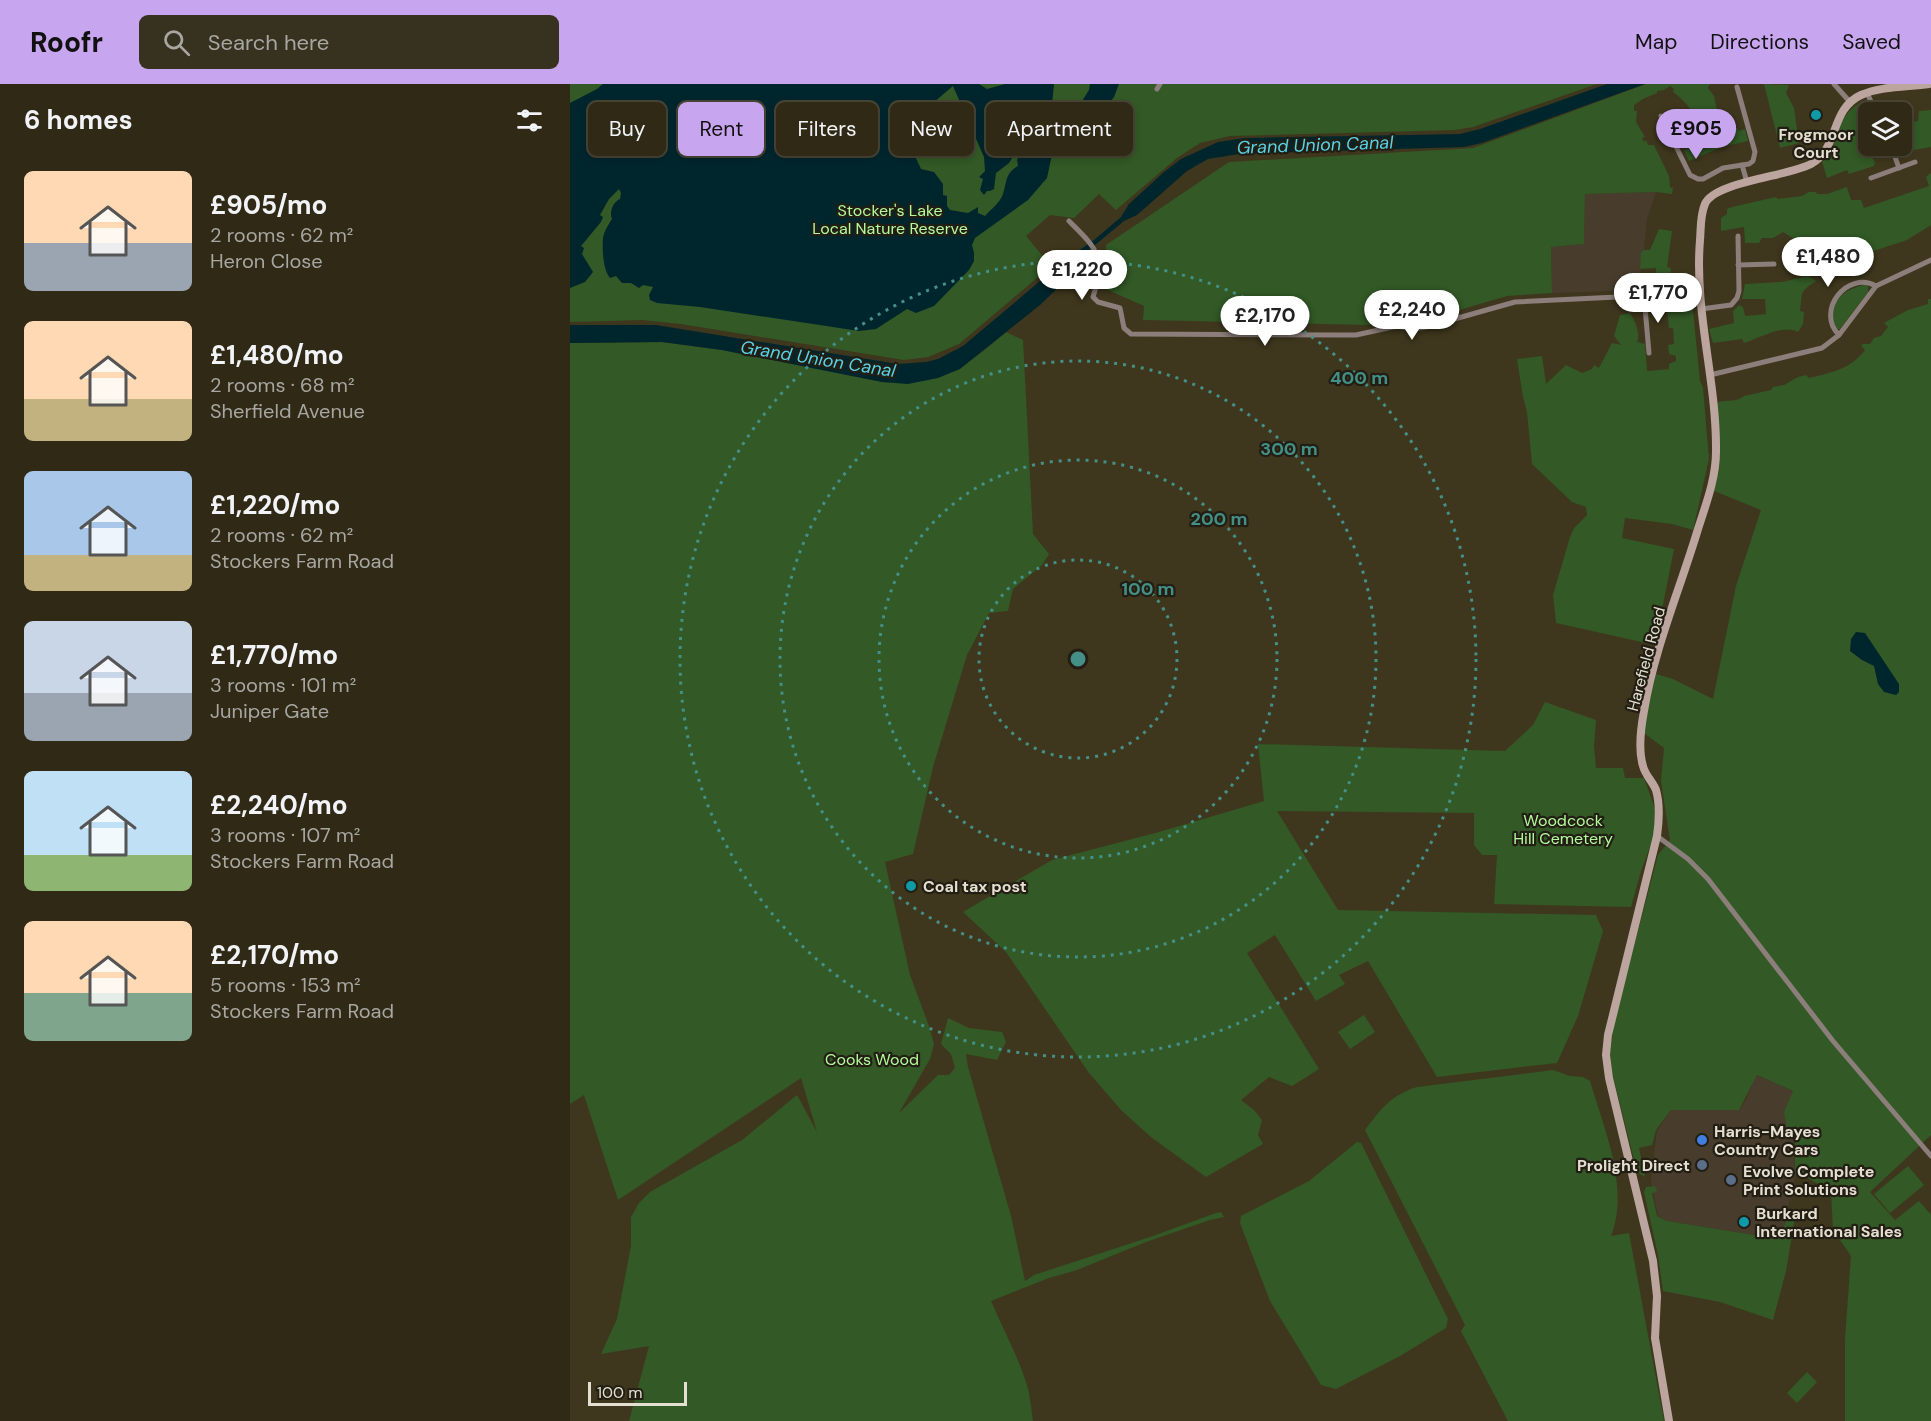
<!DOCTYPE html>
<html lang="en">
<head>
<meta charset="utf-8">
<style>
  body { margin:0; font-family:"DM Sans",sans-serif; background:#37311f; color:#f1f3f6; height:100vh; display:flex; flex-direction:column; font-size:22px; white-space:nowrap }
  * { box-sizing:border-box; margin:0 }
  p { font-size:20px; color:#a7a6a1 }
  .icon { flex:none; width:33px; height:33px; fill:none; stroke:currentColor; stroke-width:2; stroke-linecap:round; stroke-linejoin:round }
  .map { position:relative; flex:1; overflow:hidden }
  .side { display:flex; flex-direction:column; background:#2f2916; width:570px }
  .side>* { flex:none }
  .banner { position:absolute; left:18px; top:18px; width:570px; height:54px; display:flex; gap:12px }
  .fabs { position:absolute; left:1288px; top:18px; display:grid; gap:12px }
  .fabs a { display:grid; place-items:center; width:54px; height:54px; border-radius:9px; background:#2f2916; box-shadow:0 3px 9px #0003,0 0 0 2px #4a4535; font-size:30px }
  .scale { position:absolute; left:18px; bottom:15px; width:99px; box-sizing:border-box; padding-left:6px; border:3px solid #e4dfd0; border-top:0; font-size:16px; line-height:21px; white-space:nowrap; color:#e4dfd0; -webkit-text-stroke:4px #221e13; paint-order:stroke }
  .price { position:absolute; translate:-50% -51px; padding:0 14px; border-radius:21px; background:#fff; color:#222; font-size:20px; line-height:39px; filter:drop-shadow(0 2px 3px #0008) }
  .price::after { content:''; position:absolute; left:50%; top:36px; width:18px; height:14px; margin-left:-9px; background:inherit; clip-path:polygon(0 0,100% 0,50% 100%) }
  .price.current { background:#c8a6ef; color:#111 }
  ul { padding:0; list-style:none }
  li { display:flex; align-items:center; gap:18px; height:150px; padding:0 24px }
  li span { display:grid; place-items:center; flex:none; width:168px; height:120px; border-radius:9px; color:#555 }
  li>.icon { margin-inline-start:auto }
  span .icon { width:72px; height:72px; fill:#fffc; stroke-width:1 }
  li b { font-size:26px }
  h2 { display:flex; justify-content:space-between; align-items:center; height:72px; padding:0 24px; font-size:26px }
  .pill { padding:0 21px; border-radius:9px; background:#2f2916; box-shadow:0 3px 9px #0003,0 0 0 2px #4a4535; font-size:21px; line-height:54px }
  .pill.current { background:#c8a6ef; color:#111 }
  header { display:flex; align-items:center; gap:36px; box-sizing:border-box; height:84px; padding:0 30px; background:#c8a6ef; color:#111 }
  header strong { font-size:28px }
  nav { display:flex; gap:33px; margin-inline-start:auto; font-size:21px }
  .search { width:420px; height:54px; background:#37311f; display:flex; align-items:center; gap:15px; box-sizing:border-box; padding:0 21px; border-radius:9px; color:#a7a6a1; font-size:22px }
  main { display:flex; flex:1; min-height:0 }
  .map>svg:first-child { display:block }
  .industrial { fill:#483d2d }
  .green { fill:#325926 }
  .water { fill:#00262d; fill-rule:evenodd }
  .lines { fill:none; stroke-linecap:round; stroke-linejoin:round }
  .street { stroke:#8c7e7a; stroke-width:5 }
  .secondary { stroke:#bca59f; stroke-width:8 }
  .ring { fill:none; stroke:#449086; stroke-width:3; stroke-dasharray:3 6 }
  .culture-dot { fill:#0f9aa8; stroke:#221e13; stroke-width:2 }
  .shop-dot { fill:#3f7fe0; stroke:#221e13; stroke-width:2 }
  .service-dot { fill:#5c6f8a; stroke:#221e13; stroke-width:2 }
  .labels { text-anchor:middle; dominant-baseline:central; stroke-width:4.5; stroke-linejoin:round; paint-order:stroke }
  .poi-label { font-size:16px; font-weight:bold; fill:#e4dfd0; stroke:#221e13; text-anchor:start }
  .park-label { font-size:16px; fill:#b3fa9d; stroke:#221e13 }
  .street-label { font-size:16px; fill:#e4dfd0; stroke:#221e13 }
  .water-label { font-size:18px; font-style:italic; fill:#57d3e8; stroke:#221e13 }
  .centre { fill:#449086; stroke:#221e13; stroke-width:3 }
  .ring-label { font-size:18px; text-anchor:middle; font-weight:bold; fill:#449086; stroke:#221e13; stroke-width:4.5; stroke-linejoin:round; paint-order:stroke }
</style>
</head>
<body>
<header>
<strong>Roofr</strong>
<div class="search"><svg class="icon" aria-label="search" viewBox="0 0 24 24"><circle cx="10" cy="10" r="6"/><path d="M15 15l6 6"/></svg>Search here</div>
<nav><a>Map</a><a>Directions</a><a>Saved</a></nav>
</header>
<main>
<section class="side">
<h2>6 homes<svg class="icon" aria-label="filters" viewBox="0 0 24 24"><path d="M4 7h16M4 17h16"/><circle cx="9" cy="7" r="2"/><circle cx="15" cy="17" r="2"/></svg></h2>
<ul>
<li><span style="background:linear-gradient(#ffd9b3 60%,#9aa5b1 0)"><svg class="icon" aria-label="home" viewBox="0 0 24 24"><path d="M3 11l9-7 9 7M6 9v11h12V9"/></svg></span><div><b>£905/mo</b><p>2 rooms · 62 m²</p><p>Heron Close</p></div></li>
<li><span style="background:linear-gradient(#ffd9b3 65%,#c2b280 0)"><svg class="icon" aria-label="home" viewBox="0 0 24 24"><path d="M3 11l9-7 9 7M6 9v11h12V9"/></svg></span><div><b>£1,480/mo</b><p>2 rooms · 68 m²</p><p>Sherfield Avenue</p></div></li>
<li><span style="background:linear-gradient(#a9c7e8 70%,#c2b280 0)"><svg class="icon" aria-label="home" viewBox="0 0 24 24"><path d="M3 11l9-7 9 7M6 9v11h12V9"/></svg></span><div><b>£1,220/mo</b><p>2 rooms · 62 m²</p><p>Stockers Farm Road</p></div></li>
<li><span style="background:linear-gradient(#c9d6e8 60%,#9aa5b1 0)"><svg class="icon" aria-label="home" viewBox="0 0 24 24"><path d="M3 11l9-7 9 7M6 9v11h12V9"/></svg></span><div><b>£1,770/mo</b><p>3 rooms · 101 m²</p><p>Juniper Gate</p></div></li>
<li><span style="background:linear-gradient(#bfe0f5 70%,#8fb573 0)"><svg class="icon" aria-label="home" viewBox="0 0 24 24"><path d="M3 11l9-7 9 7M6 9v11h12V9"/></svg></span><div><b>£2,240/mo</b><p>3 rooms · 107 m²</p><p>Stockers Farm Road</p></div></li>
<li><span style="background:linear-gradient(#ffd9b3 60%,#7fa58c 0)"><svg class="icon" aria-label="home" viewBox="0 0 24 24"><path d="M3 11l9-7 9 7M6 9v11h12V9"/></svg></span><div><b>£2,170/mo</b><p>5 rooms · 153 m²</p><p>Stockers Farm Road</p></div></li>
</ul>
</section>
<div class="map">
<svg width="1361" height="1337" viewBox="0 0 1361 1337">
  <rect width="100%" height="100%" fill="#3f371d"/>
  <g class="industrial">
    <path d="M1086 108 1077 134 1074 166 1071 168 1070 206 982 209 981 163 1014 160 1015 110Z"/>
    <path d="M1186 991 1223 1007 1225 1091 1214 1143 1203 1154 1097 1137 1088 1132 1081 1097 1087 1047 1101 1026H1169L1176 1016Z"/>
  </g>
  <g class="green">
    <path d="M0 0H1027L903 43 885 46 660 52 630 59 607 74 546 126 529 110 504 134 480 131 456 152 481 182 389 260 358 273 334 276 111 240 72 236 0 238Z"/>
    <path d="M1076 0H1140L1138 4 1144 12 1148 31 1152 29 1156 45 1167 44 1169 47 1175 45 1178 57 1152 63 1119 77 1114 66 1126 61 1128 57 1120 40 1128 36 1127 33 1122 35 1120 31 1123 30C1118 20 1111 14 1103 8L1104 5 1100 2 1094 6 1087 7V9L1073 15 1064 21V27H1067L1066 38 1075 53 1072 54 1074 58 1076 56 1078 61H1084L1099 92 1100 104 1103 103 1102 110 1086 108 1015 110 1014 160 981 163 982 209 937 212 855 236 831 237 800 241 573 236 574 222 538 206 536 161 659 78 903 64Z"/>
    <path d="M1194 0 1219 1 1216 9 1224 24 1229 59 1210 64Z"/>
    <path d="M1290 19H1296L1301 28H1299V38L1292 42 1296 52 1290 56 1305 78 1304 82 1279 90 1277 86 1257 94 1252 77 1261 74C1264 54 1271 29 1290 19Z"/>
    <path d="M1361 26V63L1344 66 1336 43 1341 38 1348 37 1349 27Z"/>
    <path d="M1361 89V141L1337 156 1279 175 1278 173 1266 176 1265 174 1259 175 1255 186 1233 175C1231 161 1226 155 1213 148L1203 154H1192L1189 159H1175L1174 143 1151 147V134L1157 130V125L1162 123 1206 113 1208 115 1232 112 1239 108H1246L1247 110H1257L1277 103 1281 116H1291L1294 124 1359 102 1356 93Z"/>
    <path d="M1089 145 1102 147 1097 183 1101 184 1099 201 1111 203 1112 199 1122 198V205H1087L1086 184 1070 185 1071 168 1074 166H1080Z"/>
    <path d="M1238 192 1246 197C1228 209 1233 208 1230 227L1234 228 1233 240 1228 248C1212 240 1190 254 1174 259L1172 255 1143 259 1139 245 1164 239 1163 227 1169 221 1173 223 1175 232 1196 230 1195 215H1172L1175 200 1212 198Z"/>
    <path d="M1293 201H1298V208L1270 245H1267C1254 221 1271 207 1293 201Z"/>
    <path d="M1358 215H1361V1051L1300 1108 1325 1136 1349 1117 1361 1131V1337H1275V1255L1281 1172 1263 1146 1261 1108 1238 1094 1225 1091V1049L1217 1044 1214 1028 1223 1007 1187 991 1169 1026H1101L1086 1046 1082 1061 1069 1064 1075 1093 1067 1088 1042 988 1040 970 1045 934 1088 771 1100 756 1091 697 1094 664 1074 649 1079 619 1086 590 1103 595 1143 615 1166 502 1191 426 1144 407 1150 375 1146 319C1156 315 1166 319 1174 312L1201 306 1203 303 1214 301 1228 293 1236 291 1239 294C1260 289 1281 285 1295 266L1291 262 1293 260H1300L1304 254 1311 252 1318 243 1314 239 1338 226 1358 220Z"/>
    <path d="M1122 217 1130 297 1133 304 1139 375 1123 446 1102 440 1055 434 1052 454 1104 465 1085 561 986 539 983 511 1000 453 1004 444 1017 431 1016 423 1002 418 962 380 957 328 953 313 947 275 972 272 976 300 996 281 1012 289 1022 285 1024 281 1029 284 1042 259 1051 261 1044 252 1050 231 1060 229C1065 237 1071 250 1067 258L1075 260 1077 287 1099 285V280L1106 277V272L1099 270 1098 261 1104 260 1103 244H1099L1097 225H1092V220L1095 218Z"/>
    <path d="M436 248 453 256 463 450 479 470 472 481 443 505 438 527 419 529 397 571 363 683 343 770 315 778 340 891 359 942 364 960 360 975 329 1029 368 991H379L385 984 381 970 371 960 378 934 399 944 432 948 436 958 427 976 396 970 398 983 441 1132 455 1197 464 1191 583 1152 646 1129 651 1128 654 1133 640 1136 576 1158 507 1186 479 1194 421 1217C432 1243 446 1268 455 1295 460 1308 461 1323 463 1337H59L79 1262 31 1270 47 1235 61 1162V1133L69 1119 80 1108 172 1056 227 1011 247 1048 231 994 48 1116 14 1011 0 1020V259L92 258 152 266 312 298C368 303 396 283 436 248Z"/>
    <path d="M975 618 1026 636 1024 662 1026 684H1053L1055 694H1074L1085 725V749L1071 787 1061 823 924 820 927 771H912L904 761V729L707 727 768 826 1026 831 1033 847 1008 932 987 979 867 993 798 877 769 891 775 900 746 917 705 851 677 869 749 985 722 1002 699 993 671 1016 684 1026 692 1036 688 1051 693 1060 636 1093 581 1053 552 1027 519 989 436 868 393 828 482 776 589 748 694 717 688 660 935 667 963 641Z"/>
    <path d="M794 931 805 948 780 965 768 948Z"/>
    <path d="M983 986 1000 992 1013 993 1020 997C1034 1045 1060 1103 1041 1152L1059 1149 1094 1337H938L891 1247 895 1241 795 1046C811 1025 821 1011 847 1003Z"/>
    <path d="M787 1058 791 1059 878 1235 876 1244 830 1272 766 1305 751 1301 700 1217 670 1139 671 1132 739 1097Z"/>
    <path d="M1338 1082 1354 1101 1320 1129 1304 1110Z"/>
    <path d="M1085 1102 1087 1108 1082 1109 1087 1132 1097 1137 1203 1154 1214 1143 1219 1124 1225 1133 1216 1187 1203 1236 1150 1218 1093 1207 1088 1171 1074 1108 1076 1103Z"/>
    <path d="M1237 1288 1247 1298 1227 1319 1217 1309Z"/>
  </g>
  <g class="water">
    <path d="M33 0H409L417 5 435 0H484L481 31 484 61 477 94 458 116 405 154 402 161 404 169V177L399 186 364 222 346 229 337 225 306 245 289 247 130 223 87 219 80 216 79 211 83 203 73 201 69 204 61 199H52L46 192 40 194C33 186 32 165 33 154 34 148 38 141 42 135 39 128 43 118 50 115L51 109 49 105 39 115 30 131 33 133 31 138 11 162 14 164 12 170 23 188 15 198 0 204V19L27 5ZM383 2 414 73 415 87 409 93 413 95 410 106 414 111 417 107H420L424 105 426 89 439 79 451 60 465 52 474 41 476 43C467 54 453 63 447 76L448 82C435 89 437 98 433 110 430 119 420 126 415 132L408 129V123L398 129 380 126 377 122V112L373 111V100L364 88 351 85 339 59 363 19Z"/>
    <path d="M520 0H549L544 13 525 37 507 25 519 6Z"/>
    <path d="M1037 0H1075L912 59 894 63 669 70 638 75 617 87 567 131 554 137 519 166 511 182 470 221 390 285 368 294 338 300 312 298 152 266 92 258 0 259V241H86L328 280 356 278 368 275 393 262 495 176 524 156 551 133 559 120 594 88 611 75 648 58 675 54 890 50 910 45Z"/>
    <path d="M1286 548 1295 549 1329 600V608L1326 611 1314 608 1308 600 1304 582 1292 576 1280 567 1281 555Z"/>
  </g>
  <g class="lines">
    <g class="street">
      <path d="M1264 0 1280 18"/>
      <path d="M587 5 590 0"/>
      <path d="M1297 9 1306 28"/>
      <path d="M1091 32 1120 91 1128 95H1133L1153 84 1179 80 1183 77 1185 68 1167 3"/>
      <path d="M1321 62 1329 84"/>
      <path d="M1172 81 1177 98"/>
      <path d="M1301 94 1345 78"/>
      <path d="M499 137C527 165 536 172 523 213L528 218 550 224 554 244 561 250 773 251H786L827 242 843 245 856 243 945 218 1130 209"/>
      <path d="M1168 181 1204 180"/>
      <path d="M1074 212 1079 269"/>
      <path d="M1131 225 1161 221 1167 214 1169 207 1168 152"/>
      <path d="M1269 251C1245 227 1277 186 1306 202"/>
      <path d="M1140 291 1252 264 1269 251 1306 202 1361 176"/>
      <path d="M1087 752 1118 775 1138 795 1263 957 1361 1072"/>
    </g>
    <path class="secondary" d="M1099 1337 1085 1254 1087 1212 1083 1177 1039 994 1036 971 1038 951 1087 752C1089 738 1090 720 1086 706 1083 698 1075 691 1073 682 1068 666 1071 643 1074 627 1084 565 1110 505 1128 445 1136 420 1146 394 1146 368 1147 297 1124 228 1130 156 1131 145 1130 131 1135 120 1144 98 1219 92 1241 80 1269 65 1260 25 1291 11 1311 2 1337 3 1359 0"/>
  </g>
  <g class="ring">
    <circle cx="508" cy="575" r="99"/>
    <circle cx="508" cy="575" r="199"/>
    <circle cx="508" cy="575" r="298"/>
    <circle cx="508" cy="575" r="398"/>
  </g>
  <g class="culture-dot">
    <circle cx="1246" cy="31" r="6"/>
    <circle cx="341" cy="802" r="6"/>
    <circle cx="1174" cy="1138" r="6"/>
  </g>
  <circle class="shop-dot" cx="1132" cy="1056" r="6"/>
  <g class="service-dot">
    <circle cx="1132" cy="1081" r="6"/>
    <circle cx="1161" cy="1096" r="6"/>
  </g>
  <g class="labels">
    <g class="poi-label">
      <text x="1246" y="50" text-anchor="middle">Frogmoor<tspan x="1246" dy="18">Court</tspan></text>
      <text x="353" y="802">Coal tax post</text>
      <text x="1144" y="1047">Harris-Mayes<tspan x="1144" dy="18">Country Cars</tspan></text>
      <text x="1120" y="1081" text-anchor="end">Prolight Direct</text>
      <text x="1173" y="1087">Evolve Complete<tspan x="1173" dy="18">Print Solutions</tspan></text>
      <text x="1186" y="1129">Burkard<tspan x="1186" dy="18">International Sales</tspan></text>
    </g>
    <g class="park-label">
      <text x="320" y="126">Stocker's Lake<tspan x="320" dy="18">Local Nature Reserve</tspan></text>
      <text x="993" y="736">Woodcock<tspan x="993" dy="18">Hill Cemetery</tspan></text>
      <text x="302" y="975">Cooks Wood</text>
    </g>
    <g class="street-label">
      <text transform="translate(1076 575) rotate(-75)">Harefield Road</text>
    </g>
    <g class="water-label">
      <text transform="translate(745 61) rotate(-2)">Grand Union Canal</text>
      <text transform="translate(248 275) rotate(9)">Grand Union Canal</text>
    </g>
  </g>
  <circle cx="508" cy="575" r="9" class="centre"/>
  <g class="ring-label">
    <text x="789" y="300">400 m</text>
    <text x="719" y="371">300 m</text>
    <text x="649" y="441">200 m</text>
    <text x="578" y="511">100 m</text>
  </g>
</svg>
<div class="fabs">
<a><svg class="icon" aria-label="layers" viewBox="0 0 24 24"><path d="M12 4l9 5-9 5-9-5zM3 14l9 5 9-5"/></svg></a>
</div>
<div class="scale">100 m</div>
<b class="price current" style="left:1126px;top:76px">£905</b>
<b class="price" style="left:1258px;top:204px">£1,480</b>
<b class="price" style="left:512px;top:217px">£1,220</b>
<b class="price" style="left:1088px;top:240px">£1,770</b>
<b class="price" style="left:842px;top:257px">£2,240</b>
<b class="price" style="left:695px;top:263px">£2,170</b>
<div class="banner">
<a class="pill">Buy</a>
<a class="pill current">Rent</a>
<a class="pill">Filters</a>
<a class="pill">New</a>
<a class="pill">Apartment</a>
</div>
</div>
</main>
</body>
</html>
